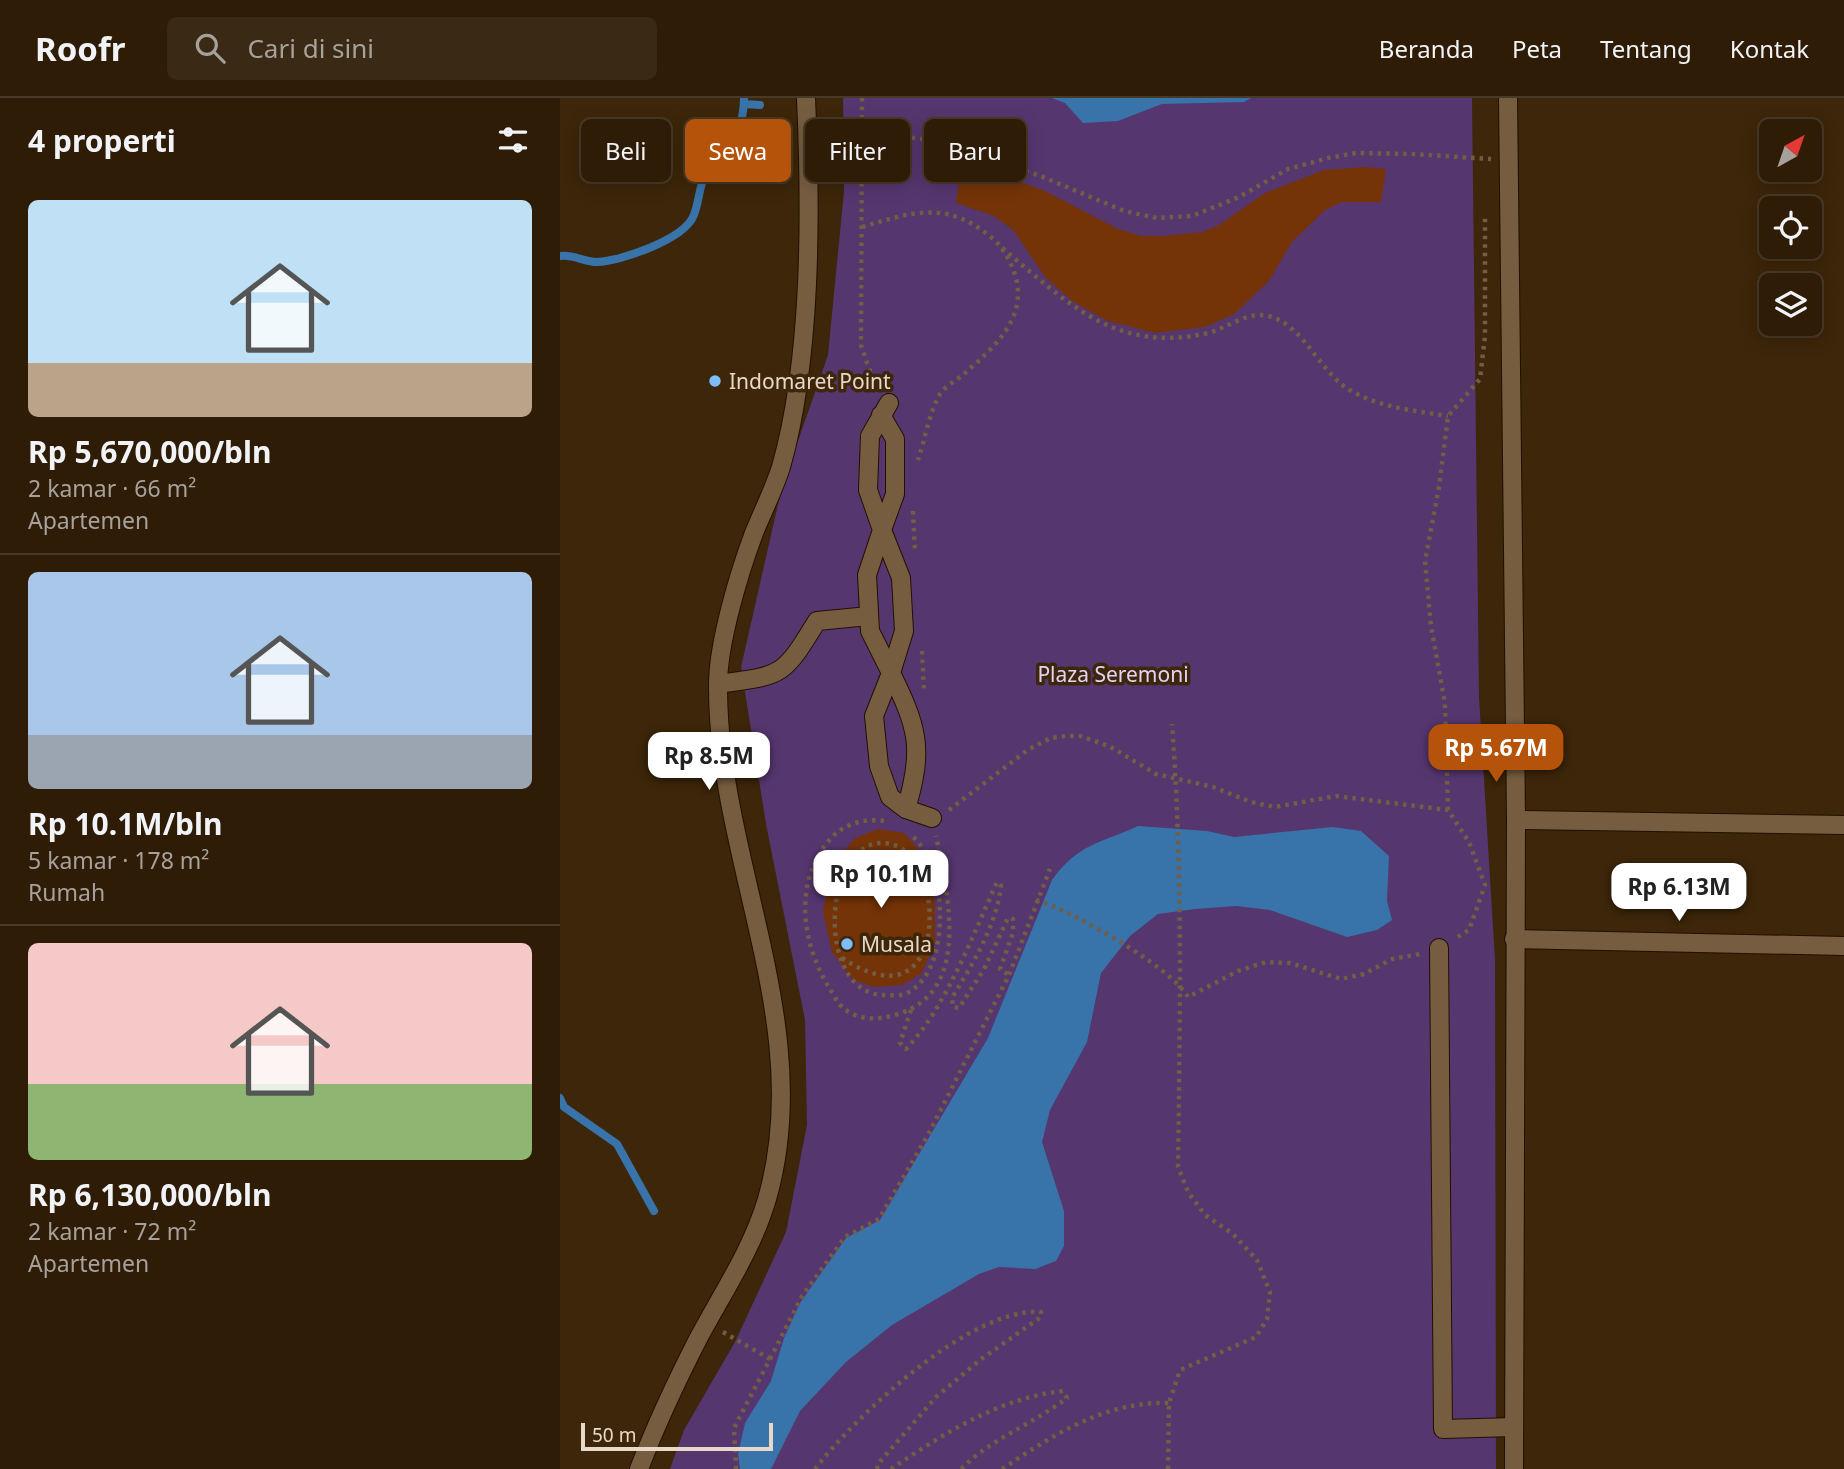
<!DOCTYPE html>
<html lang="id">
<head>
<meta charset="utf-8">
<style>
  body { margin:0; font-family:"Noto Sans",sans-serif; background:#3a2915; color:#f1f3f6; height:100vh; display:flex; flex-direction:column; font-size:26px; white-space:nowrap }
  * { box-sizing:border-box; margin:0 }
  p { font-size:23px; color:#a7a19b }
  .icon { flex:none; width:38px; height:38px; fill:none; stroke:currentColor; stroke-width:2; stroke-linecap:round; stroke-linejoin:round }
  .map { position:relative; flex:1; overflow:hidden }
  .sheet { display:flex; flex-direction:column; background:#2e1c07; width:560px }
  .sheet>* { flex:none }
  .banner { position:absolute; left:21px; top:21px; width:665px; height:63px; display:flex; gap:14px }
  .needle { width:46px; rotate:40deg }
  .fabs { position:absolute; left:1199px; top:21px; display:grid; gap:14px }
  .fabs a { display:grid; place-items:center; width:63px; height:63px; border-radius:10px; background:#2e1c07; box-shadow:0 4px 18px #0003,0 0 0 2px #493a28; font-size:35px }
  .scale { position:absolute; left:21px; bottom:18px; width:192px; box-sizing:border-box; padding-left:7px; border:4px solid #e8d8c9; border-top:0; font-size:19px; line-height:24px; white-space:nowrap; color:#e8d8c9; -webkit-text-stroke:5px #3d2609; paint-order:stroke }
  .price { position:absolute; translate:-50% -60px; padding:0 16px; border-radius:14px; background:#fff; color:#222; font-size:23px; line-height:46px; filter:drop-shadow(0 2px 4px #0008) }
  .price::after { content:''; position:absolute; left:50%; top:42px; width:21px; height:16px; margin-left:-10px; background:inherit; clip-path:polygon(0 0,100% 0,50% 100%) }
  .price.active { background:#b45309; color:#fff }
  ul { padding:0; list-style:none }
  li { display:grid; align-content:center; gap:14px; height:371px; padding:0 28px }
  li+li { border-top:2px solid #493a28 }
  li span { display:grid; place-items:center; height:217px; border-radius:10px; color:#555 }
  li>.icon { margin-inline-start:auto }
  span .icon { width:126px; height:126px; fill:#fffc; stroke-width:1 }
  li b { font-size:30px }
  h2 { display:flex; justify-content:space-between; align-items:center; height:84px; padding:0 28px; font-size:30px }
  .chip { padding:0 24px; border-radius:10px; background:#2e1c07; box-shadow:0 4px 18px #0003,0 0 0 2px #493a28; font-size:24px; line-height:63px }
  .chip.active { background:#b45309; color:#fff }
  header { display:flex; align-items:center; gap:42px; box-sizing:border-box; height:98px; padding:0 35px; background:#2e1c07; border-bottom:2px solid #493a28 }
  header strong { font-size:33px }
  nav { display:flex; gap:38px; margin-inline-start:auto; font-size:24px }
  .search { width:490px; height:63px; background:#3a2915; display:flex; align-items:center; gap:18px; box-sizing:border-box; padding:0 24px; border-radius:10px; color:#a7a19b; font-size:26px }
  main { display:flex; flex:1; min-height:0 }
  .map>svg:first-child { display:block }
  .green { fill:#56366f }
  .water { fill:#3873a9 }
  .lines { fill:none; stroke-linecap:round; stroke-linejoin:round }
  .stream { stroke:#3873a9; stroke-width:8 }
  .building { fill:#753407 }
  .street-casing { stroke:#211000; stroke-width:20 }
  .path { stroke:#725d45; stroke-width:4.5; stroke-dasharray:3.5 5; stroke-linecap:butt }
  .street { stroke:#775d40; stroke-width:18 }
  .poi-dot { fill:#7fbdf9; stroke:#3d2609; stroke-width:2.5 }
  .labels { text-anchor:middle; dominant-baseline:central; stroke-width:7; stroke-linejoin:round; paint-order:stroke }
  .poi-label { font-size:21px; fill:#e8d8c9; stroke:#3d2609; text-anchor:start }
  .park-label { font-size:21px; fill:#e4d1f6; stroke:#3d2609 }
</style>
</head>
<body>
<header>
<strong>Roofr</strong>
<div class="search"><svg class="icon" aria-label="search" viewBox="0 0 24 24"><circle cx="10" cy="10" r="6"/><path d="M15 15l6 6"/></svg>Cari di sini</div>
<nav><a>Beranda</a><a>Peta</a><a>Tentang</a><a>Kontak</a></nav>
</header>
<main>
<section class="sheet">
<h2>4 properti<svg class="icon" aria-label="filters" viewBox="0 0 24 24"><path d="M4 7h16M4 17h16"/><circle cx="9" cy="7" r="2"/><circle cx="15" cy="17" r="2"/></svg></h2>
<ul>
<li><span style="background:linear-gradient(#bfe0f5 75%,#b9a48a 0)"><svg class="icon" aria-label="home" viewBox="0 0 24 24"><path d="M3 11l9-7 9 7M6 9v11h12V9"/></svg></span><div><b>Rp 5,670,000/bln</b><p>2 kamar · 66 m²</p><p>Apartemen</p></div></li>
<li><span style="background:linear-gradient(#a9c7e8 75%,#9aa5b1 0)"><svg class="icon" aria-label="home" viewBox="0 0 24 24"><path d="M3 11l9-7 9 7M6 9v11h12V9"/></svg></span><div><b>Rp 10.1M/bln</b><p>5 kamar · 178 m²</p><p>Rumah</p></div></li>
<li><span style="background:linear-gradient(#f6c9c9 65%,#8fb573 0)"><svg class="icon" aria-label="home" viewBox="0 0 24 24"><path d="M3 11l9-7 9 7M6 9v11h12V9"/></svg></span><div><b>Rp 6,130,000/bln</b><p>2 kamar · 72 m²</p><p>Apartemen</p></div></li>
</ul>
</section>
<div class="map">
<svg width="1284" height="1371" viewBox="0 0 1284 1371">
  <rect width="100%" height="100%" fill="#3d2609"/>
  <path class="green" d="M283 0H912L919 599 935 862 936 1371H110L124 1332 175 1244 226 1134 247 1027 245 922 206 726 181 569 222 389 268 257 284 93Z"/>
  <g class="water">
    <path d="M492 0H691L684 4 602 6 558 23 523 25 505 5Z"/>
    <path d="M578 728 647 733 674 739 773 729 801 733 829 758 827 803 832 822 817 832 787 839 710 812 676 808 635 811 598 816 570 838 541 875 527 944 490 1012 482 1044 504 1113V1148L496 1163 475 1171 439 1169 419 1176 332 1227 286 1264 240 1313 211 1371H180L178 1356 185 1325 211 1283 224 1240 240 1205 286 1140 320 1122 428 940 492 782C519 745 539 746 578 728Z"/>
  </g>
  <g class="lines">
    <g class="stream">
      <path d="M184 6 200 7"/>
      <path d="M0 158C13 156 24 164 37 164 61 163 122 142 133 119 140 104 138 88 147 73 153 64 163 59 170 51 179 42 184 13 184 0"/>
      <path d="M0 1000 4 1009 57 1046 94 1113"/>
    </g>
  </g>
  <g class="building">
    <path d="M401 69 446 79 485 93 558 131 582 138H601L643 134 659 127 705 95 764 72 805 69 826 71 821 104H782L765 112 732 144 709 183 674 216 645 229 595 235 548 223 512 203 485 179 454 133 434 118 396 105Z"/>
    <path d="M318 731 344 735 356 748 367 768 375 806V845L362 875 342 887 314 889 293 882 272 854 263 814 271 768 295 740Z"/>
  </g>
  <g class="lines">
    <g class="street-casing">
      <g id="street">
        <path d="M948 0 956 722 954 1371"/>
        <path d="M329 305 310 338 308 392 322 432 307 477 310 533 331 575 314 618 319 668 330 699 346 711 372 720"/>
        <path d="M321 317 335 341V396L322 432 341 480 344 533 331 575C358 630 364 651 346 711"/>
        <path d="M158 586C223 577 222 580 257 523L309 518"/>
        <path d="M956 722 1284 727"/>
        <path d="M954 841 1284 848"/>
        <path d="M879 850 883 1331 954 1329"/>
        <path d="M79 1371C96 1327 116 1284 138 1241 163 1194 192 1152 207 1101 257 927 157 761 158 587 158 545 179 475 194 435 203 413 214 391 221 369 252 260 251 113 246 0"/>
      </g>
    </g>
    <g class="path">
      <path d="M302 0 301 247 316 291"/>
      <path d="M267 32 375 42 483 79 564 113 597 120 632 118 679 99 728 71 768 60 796 55 853 56 931 61"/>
      <path d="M302 129C349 115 384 102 427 136 443 148 453 165 457 185 464 224 432 251 404 276 397 282 385 288 380 296 369 315 365 341 358 362"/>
      <path d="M442 150C508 205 555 256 648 235 668 230 686 213 709 218 746 228 760 278 795 295 823 310 857 313 888 318"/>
      <path d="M353 413 355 454"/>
      <path d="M362 553 364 593"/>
      <path d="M389 712 469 651 491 640 506 638H520L549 648 596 676 653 689 691 704 715 709 776 698 888 712 909 744 925 787 909 832 896 840"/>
      <path d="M888 712 885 605 871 528 865 463 879 389 888 318 920 281 925 238V120"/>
      <path d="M324 723C295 719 273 731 259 757 235 798 245 849 268 888 273 895 277 905 283 910 299 923 319 922 338 916 413 893 387 794 376 738"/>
      <path d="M476 802C511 812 611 869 628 899L678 873 706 864 730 865 781 881 804 876 832 861 860 856"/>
      <path d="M282 860C391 932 386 762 334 747 263 725 251 896 324 897 331 897 339 898 345 896 386 878 385 802 372 766 368 755 359 744 350 736"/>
      <path d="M351 912 340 945 346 951C385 911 414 835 437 784L441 788C436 829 413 865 392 900L393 909 399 910 424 871 448 820 453 821V835L440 871 449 877"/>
      <path d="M163 1234 210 1261 174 1330 176 1371"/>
      <path d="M210 1261 242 1198 285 1139 319 1121 369 1035 449 877 490 771"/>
      <path d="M255 1371C296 1318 410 1209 481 1214V1219L420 1262 376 1299 318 1366 317 1371"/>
      <path d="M331 1371C383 1336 439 1300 503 1293L507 1300C473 1326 432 1340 401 1371"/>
      <path d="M442 1371C493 1337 545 1303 609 1305"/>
      <path d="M608 1371 609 1305 620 1272 696 1239 707 1221 710 1194 697 1162 673 1136 645 1117 628 1094 618 1069C620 921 623 773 612 626"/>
    </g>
    <use href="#street" class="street"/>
  </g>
  <g class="poi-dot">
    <circle cx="155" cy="283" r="7"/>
    <circle cx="287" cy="846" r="7"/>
  </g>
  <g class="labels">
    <g class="poi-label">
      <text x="169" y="283">Indomaret Point</text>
      <text x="301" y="846">Musala</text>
    </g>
    <g class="park-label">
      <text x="553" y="576">Plaza Seremoni</text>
    </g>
  </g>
</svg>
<div class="fabs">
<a><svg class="needle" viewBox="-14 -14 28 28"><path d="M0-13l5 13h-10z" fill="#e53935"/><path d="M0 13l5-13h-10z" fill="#a7a19b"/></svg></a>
<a><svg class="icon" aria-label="locate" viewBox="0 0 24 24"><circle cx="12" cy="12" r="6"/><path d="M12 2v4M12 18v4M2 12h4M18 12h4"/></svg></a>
<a><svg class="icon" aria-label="layers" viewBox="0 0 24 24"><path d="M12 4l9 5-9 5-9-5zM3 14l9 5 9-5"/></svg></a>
</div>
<div class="scale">50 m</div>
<b class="price active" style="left:936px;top:686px">Rp 5.67M</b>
<b class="price" style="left:149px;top:694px">Rp 8.5M</b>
<b class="price" style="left:321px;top:812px">Rp 10.1M</b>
<b class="price" style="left:1119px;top:825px">Rp 6.13M</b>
<div class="banner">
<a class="chip">Beli</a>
<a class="chip active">Sewa</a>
<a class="chip">Filter</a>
<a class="chip">Baru</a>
</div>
</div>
</main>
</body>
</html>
